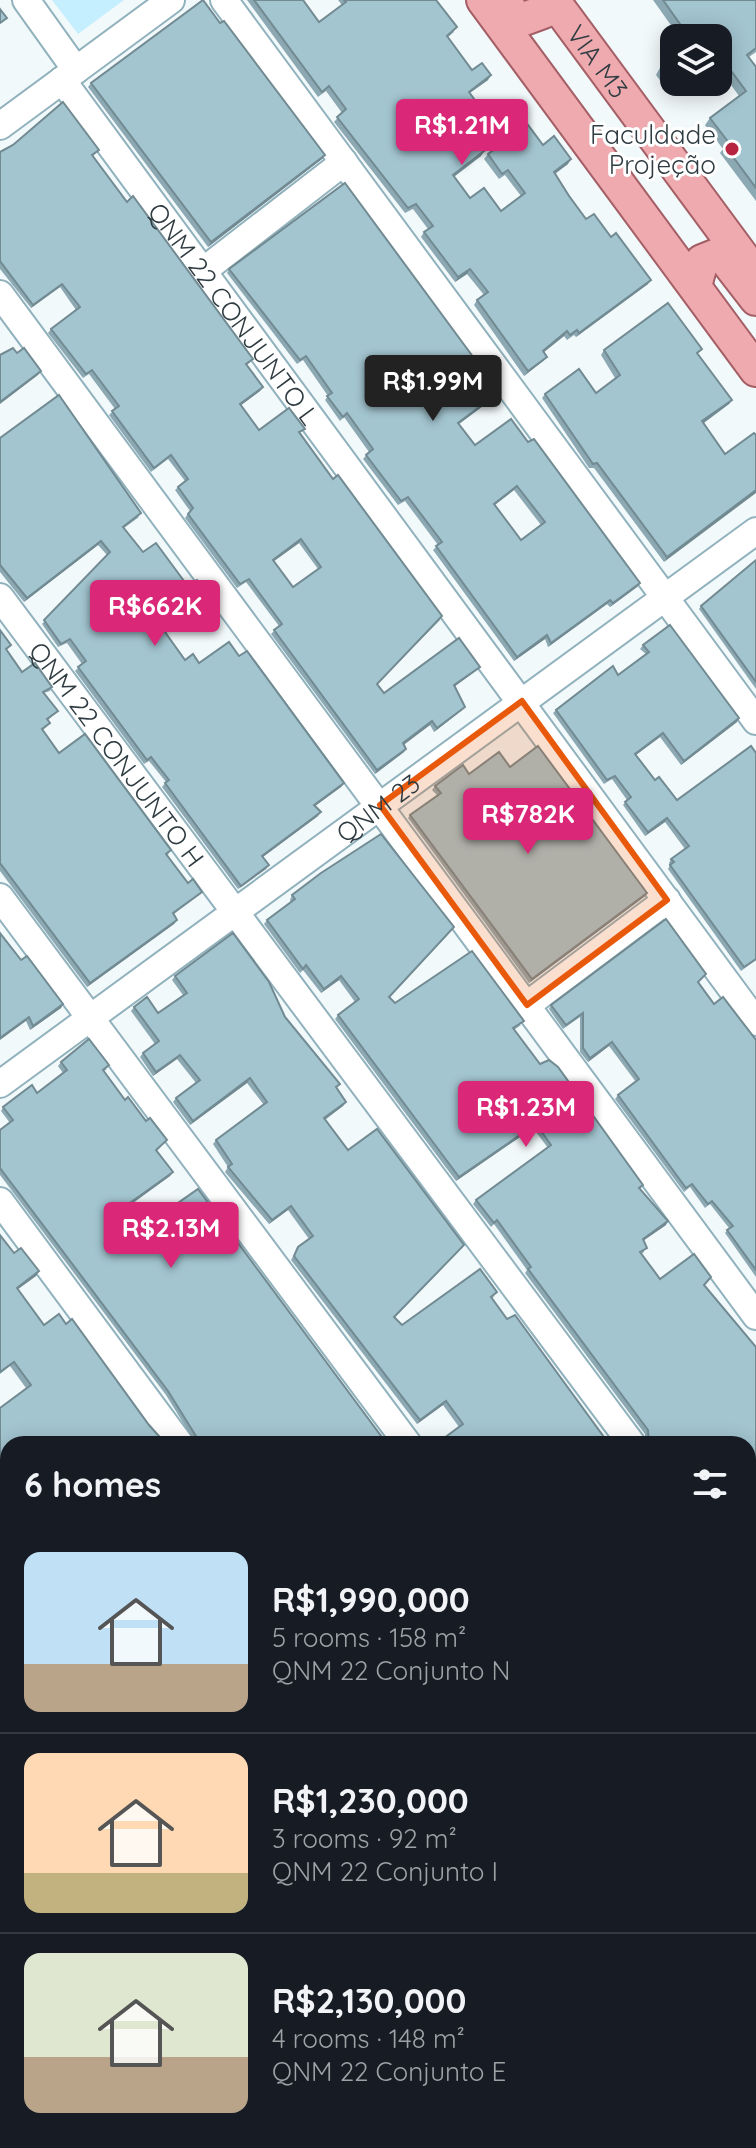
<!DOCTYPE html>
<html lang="en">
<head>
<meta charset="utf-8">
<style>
  body { margin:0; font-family:Quicksand,sans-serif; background:#242831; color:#f1f3f6; height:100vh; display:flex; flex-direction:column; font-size:30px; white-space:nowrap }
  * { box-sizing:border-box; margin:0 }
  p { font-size:26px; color:#9ea1a6 }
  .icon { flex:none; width:44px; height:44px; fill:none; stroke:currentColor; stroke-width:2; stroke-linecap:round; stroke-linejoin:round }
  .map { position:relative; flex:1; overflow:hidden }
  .drawer { position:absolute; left:0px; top:1436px; width:756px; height:712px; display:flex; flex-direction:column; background:#171b24; border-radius:24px 24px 0 0; box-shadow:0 4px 20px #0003 }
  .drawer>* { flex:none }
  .tools { position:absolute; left:660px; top:24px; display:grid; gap:16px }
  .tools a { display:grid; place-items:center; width:72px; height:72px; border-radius:16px; background:#171b24; box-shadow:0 4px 20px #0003; font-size:40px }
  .price { position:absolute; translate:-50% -68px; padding:0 18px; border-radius:8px; background:#db2777; color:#fff; font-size:26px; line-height:52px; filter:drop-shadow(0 2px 4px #0008) }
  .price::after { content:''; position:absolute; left:50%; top:48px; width:24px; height:18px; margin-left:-12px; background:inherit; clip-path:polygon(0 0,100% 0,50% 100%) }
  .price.active { background:#222; color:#fff }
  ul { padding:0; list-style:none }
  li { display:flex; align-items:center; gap:24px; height:200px; padding:0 24px }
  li+li { border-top:2px solid #363941 }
  li span { display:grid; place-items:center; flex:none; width:224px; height:160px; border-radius:16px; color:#555 }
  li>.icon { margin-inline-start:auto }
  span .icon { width:96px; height:96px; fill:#fffc; stroke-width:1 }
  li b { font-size:34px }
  h2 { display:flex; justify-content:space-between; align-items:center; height:96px; padding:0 24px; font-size:34px }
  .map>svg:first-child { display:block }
  .green { fill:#c5effe }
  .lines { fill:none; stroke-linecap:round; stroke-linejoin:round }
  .minor-casing { stroke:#91b2bd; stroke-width:30 }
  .major-casing { stroke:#a45f66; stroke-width:36 }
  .minor { stroke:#fff; stroke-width:26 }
  .major { stroke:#eeaaaf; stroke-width:32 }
  .wall { fill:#8ca9b3; fill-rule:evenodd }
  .shaded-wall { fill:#728a92 }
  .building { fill:#a3c5d0; stroke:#728a92; stroke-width:2; fill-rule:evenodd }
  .marked { fill:#e8590c; fill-opacity:0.2; stroke:#e8590c; stroke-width:6; stroke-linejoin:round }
  .poi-dot { fill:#b6243f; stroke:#fff; stroke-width:3 }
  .labels { text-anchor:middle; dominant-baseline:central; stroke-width:6; stroke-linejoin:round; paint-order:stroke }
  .street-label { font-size:26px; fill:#2f3c41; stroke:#fff }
  .poi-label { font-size:26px; fill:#2f3c41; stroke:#fff; text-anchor:end }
</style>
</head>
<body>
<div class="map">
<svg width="756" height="2148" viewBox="0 0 756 2148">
  <rect width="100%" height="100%" fill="#f2f9fb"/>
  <path class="green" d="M52 0H124L78 34Z"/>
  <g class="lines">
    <g class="minor-casing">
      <g id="minor">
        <path d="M26 0 76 70"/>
        <path d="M224 0 756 721"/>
        <path id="s1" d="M62 80 756 1022"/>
        <path d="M0 126 171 0"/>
        <path d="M203 271 344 162"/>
        <path d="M0 294 756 1316"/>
        <path id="s2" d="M0 597 632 1444"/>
        <path d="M0 897 408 1444"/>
        <path d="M527 1005 667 900"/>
        <path id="s3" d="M0 1084 756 531"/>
        <path d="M0 1201 180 1444"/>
        <path d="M748 1494 756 1488"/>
        <path d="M748 1783 756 1777"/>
        <path d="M748 1910 756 1921"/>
        <path d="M696 2140 702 2148"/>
      </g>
    </g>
    <g class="major-casing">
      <g id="major">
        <path d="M483 0 756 370"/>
        <path d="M503 0 514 15 524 19 543 12 548 0"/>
        <path id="s4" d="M553 0 756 275"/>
        <path d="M695 286 702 261 717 255 725 259 756 299"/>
        <path d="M0 1535 8 1546"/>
        <path d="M0 1634 8 1645"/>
        <path d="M374 2140 380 2148"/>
        <path d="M443 2140 448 2148"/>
      </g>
    </g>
    <use href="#minor" class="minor"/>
    <use href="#major" class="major"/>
  </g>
  <g class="wall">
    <path d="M247 0H303L319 22 342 5 338 0H436L454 32 448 37 472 70 488 80 470 93 486 115 482 120 468 130 484 151 481 156 454 177 470 198 501 211 521 196 505 175 499 179 484 159 488 154 543 145 568 164 555 174 586 219 611 237 648 284 576 337 574 335 567 340 564 336 544 352 547 357 543 361 524 376 474 305 477 300 484 295 467 274 455 282 421 237 424 232 428 229 413 209 405 213 334 122 342 113 326 91 318 97Z"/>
    <path d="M653 0H756V52L749 57 756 67V201L720 153 723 149 705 125 710 118 739 96 718 67V38H680Z"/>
    <path d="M220 23 325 155 322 159 208 247 88 87 91 83Z"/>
    <path d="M668 53 689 82 671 95 656 75Z"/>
    <path d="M99 150 93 156 127 202 253 359 247 365 263 387 260 391 240 406 259 430 302 433 300 434 333 479 440 620 377 684 384 693 477 670 454 687 465 707 462 710 434 732 430 725 404 744V752L375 774 271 634 279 626 246 582 237 588 185 518 190 511 175 490 185 481 168 459 151 472 109 415 115 409 89 374 83 378 48 333 51 329 76 310 60 287 31 308 0 269V152ZM299 543 318 569 293 587 274 561Z"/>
    <path d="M229 269 479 373 478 374 494 396 491 400 459 424 475 445 528 442 640 583 637 587 610 607 607 604 548 647 545 639 514 661 433 550 438 545 405 501 398 505 363 459 369 452 344 417 340 421 325 400 328 396 303 360 297 364 227 273ZM514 490 541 525 521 540 494 505Z"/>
    <path d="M604 350 698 354 732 400 729 404 704 423 725 454 754 433 664 562 594 468H589L542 398 545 394 596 393 615 378 601 355Z"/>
    <path d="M0 438 139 517 124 528 143 552 187 585 214 603 212 607 195 620 191 614 166 633 185 660 199 663 239 656 344 783 341 787 315 806 318 816 263 857 266 869 238 889 162 787 166 782 149 761 144 764 75 671 82 664 67 643 58 647 42 624 107 555 98 545 24 602 0 572Z"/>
    <path d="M756 560V689L699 609 701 606Z"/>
    <path d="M0 630 11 645 6 650 22 672 52 687 50 691 44 693 58 711 48 720 50 723 43 730 59 753 169 854 167 855 188 883 202 892 199 895 174 914 177 920 174 924 87 987 0 871Z"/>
    <path d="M643 645 737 722 681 765 660 737 636 755 756 960 741 971 668 869 670 865 669 863 671 859 685 849 665 822 645 836 623 805 627 800 612 779 604 784 553 713 556 710 618 675 646 654 640 649Z"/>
    <path d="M510 767 647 893 644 897 529 983 408 818 410 815 437 795 432 790 435 786 469 774Z"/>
    <path d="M292 895 451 931 390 997 395 1003 521 1025 514 1030 540 1064 643 1185 640 1189 666 1225 644 1240V1252L641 1254 660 1279 711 1277 704 1285 756 1463 748 1468V1444H646L645 1434 525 1273 527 1270 494 1224 491 1227 473 1204 476 1200 548 1148 533 1128 456 1181 335 1019 338 1015 355 1002 339 980 321 993 303 970 300 973 264 924 267 920 291 902 290 900Z"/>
    <path d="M21 960 63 1004 61 1008 30 1030 26 1021Z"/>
    <path d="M175 976 285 1017 346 1102 343 1106 325 1120 348 1150 464 1245 395 1317 402 1325 495 1296 492 1298 507 1319 609 1444 459 1427 443 1405 417 1424 291 1260 298 1247 309 1239 288 1210 269 1224 225 1172 228 1167 213 1144 216 1140 264 1105 247 1083 190 1125 173 1102 176 1098 196 1083 177 1059 153 1076 140 1057 143 1053 155 1044 131 1011 134 1007 158 1013 183 995 172 980Z"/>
    <path d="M703 977 698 982 714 1004 756 1040V1277L725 1233 729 1228 710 1204 705 1208 690 1187 684 1192 615 1099 618 1095 636 1082 609 1046 588 1062 580 1052V1017L563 1029 549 1009 551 1005Z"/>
    <path d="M61 1062 107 1069 104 1071 125 1100 167 1140 157 1151 173 1172 170 1176 110 1219 125 1240 387 1444H196L166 1395 0 1175V1130L10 1123 1 1111 3 1107 37 1093 63 1073 58 1066Z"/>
    <path d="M0 1235 14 1253 39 1271 36 1276 18 1289 44 1325 59 1314 8 1444V1485L0 1475V1408L26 1388 10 1366 0 1374Z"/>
    <path d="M756 1802V1894L748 1883V1808Z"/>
    <path d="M8 1986V2099L0 2085V1990Z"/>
    <path d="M726 2140H748L756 2148H732Z"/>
  </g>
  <g class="shaded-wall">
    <path d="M491 75 488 80 465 96 469 92Z"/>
    <path d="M684 82H689L671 95 676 88Z"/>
    <path d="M486 115 482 120 464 133 467 128Z"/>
    <path d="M484 151 481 156 449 180 453 175Z"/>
    <path d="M325 155 322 159 208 247 211 242Z"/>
    <path d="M571 159 568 164 550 177 554 172Z"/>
    <path d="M470 269 467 274 455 282 458 277Z"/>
    <path d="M651 280 648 284 576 337 579 333Z"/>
    <path d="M62 284 60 287 31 308 33 305Z"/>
    <path d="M567 331 564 336 539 356 543 351Z"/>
    <path d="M547 357 543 361 524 376 528 371Z"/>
    <path d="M41 371 38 375 0 404V402Z"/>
    <path d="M263 387 260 391 237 408 240 404Z"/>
    <path d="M494 396 491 400 455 427 458 423Z"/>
    <path d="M732 400 729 404 699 426 702 421Z"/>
    <path d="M517 486 514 490 491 508 494 504Z"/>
    <path d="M756 490V493L664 562 667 557Z"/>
    <path d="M301 539 299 543 270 564 273 560Z"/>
    <path d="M101 541 98 545 24 602 27 598Z"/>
    <path d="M640 583 637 587 610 607 613 603Z"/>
    <path d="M610 600 607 604 548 647 551 643Z"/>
    <path d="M547 635 545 639 514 661 517 657Z"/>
    <path d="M480 667 477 670 451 689 454 685Z"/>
    <path d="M465 707 462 710 434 732 437 728Z"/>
    <path d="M739 718 737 722 681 765 684 761Z"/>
    <path d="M432 721 430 725 401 747 403 743Z"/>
    <path d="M663 733 660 737 633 757 635 754Z"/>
    <path d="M406 749 404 752 375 774 377 770Z"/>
    <path d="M344 783 341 787 311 809 314 805Z"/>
    <path d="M321 812 318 816 260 859 262 856Z"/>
    <path d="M667 818 665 822 645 836 648 832Z"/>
    <path d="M269 865 266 869 238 889 241 886Z"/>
    <path d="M647 893 644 897 529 983 532 979Z"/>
    <path d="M177 920 174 924 87 987 90 983Z"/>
    <path d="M341 976 339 980 321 993 324 989Z"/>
    <path d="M63 1004 61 1008 30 1030 33 1026Z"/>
    <path d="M29 1017 26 1021 0 1040V1038Z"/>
    <path d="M612 1042 609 1046 588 1062 590 1058Z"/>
    <path d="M180 1055 177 1059 153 1076 156 1072Z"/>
    <path d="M250 1078 247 1083 190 1125 193 1121Z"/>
    <path d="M346 1102 343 1106 321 1122 324 1118Z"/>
    <path d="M536 1124 533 1128 456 1181 459 1177Z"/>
    <path d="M173 1172 170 1176 107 1222 109 1218Z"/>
    <path d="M291 1206 288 1210 269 1224 272 1220Z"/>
    <path d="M668 1221 666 1225 640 1243 643 1239Z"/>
    <path d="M39 1271 36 1276 14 1292 17 1288Z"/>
    <path d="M446 1401 443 1405 417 1424 420 1420Z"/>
    <path d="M542 2140H546L534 2148H531Z"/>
  </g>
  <g class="building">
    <path d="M203 0 220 23 224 21 325 155 211 242 91 83Z"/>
    <path d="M254 0H303L319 22 346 2 344 0H436L457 27 447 36 472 70 482 63 491 75 469 92 486 115 467 128 484 151 453 175 470 198 484 188 501 211 525 193 508 170 502 174 488 154 528 125 543 145 554 136 571 159 554 172 569 196 586 219 594 214 611 237 616 233 651 280 579 333 577 330 570 335 567 331 543 351 547 357 528 371 477 300 488 292 470 269 458 277 424 232 433 226 416 204 408 208 337 117 346 109 329 86 322 92Z"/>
    <path d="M663 0H756V48L747 55 756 67V188L725 146 729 143 710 118 746 91 720 56 718 58V38H690Z"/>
    <path d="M0 9 7 18 0 23Z"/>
    <path d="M668 53H674V82H684L676 88 661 68Z"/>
    <path d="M63 102 99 150 92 155 127 202 133 196 253 359 246 364 263 387 240 404 259 430 289 408 305 429 299 432 333 479 338 475 442 616 377 684 384 693 459 638 480 667 454 685 465 707 437 728 432 721 403 743 406 749 377 770 274 630 282 624 249 579 240 584 188 514 193 508 178 487 188 479 171 455 154 468 112 411 119 406 92 370 86 374 51 329 80 307 62 284 33 305 0 261V152L13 145ZM301 539 321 567 293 587 273 560Z"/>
    <path d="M345 183 482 369 477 373 494 396 458 423 475 445 511 419 528 442 534 439 640 583 613 603 610 600 551 643 547 635 517 657 436 546 442 542 408 497 401 501 366 455 373 449 347 413 343 417 327 396 332 393 306 356 300 360 229 269ZM517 486 545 522 521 540 494 504Z"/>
    <path d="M668 303 702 349 697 353 732 400 702 421 725 454 754 433 756 435V490L667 557 597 463 593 464 545 394 579 369 596 393 620 375 604 350Z"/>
    <path d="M13 348 17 353 24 348 41 371 0 402V355Z"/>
    <path d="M59 395 141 513 123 527 143 552 156 543 187 585 197 580 214 603 198 616 194 611 165 632 185 660 193 654 199 663 229 642 239 656 247 651 344 783 314 805 321 812 262 856 269 865 241 886 165 783 169 780 151 757 147 760 78 667 86 661 70 639 61 644 44 620 110 552 101 541 27 598 0 565V438Z"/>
    <path d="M756 560V682L701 606Z"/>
    <path d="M670 625 739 718 684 761 663 733 635 754 655 780 659 777 677 800 751 746 756 753V959L744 967 670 865 674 862 671 859 689 846 667 818 648 832 625 802 631 797 615 776 607 780 556 710 613 666 618 675 649 652 643 645Z"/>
    <path d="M0 630 11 645 6 649 22 672 35 663 52 687 43 692 58 711 47 719 50 723 42 729 59 753 85 734 171 850 166 854 188 883 193 879 202 892 173 913 177 920 90 983 0 863Z"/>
    <path d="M538 746 647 893 532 979 410 815 441 793 435 786 463 765 469 774 499 752 510 767Z"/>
    <path d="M381 834 454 927 389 997 395 1003 472 951 524 1021 513 1028 540 1064 549 1060 558 1067 643 1185 639 1188 668 1221 643 1239 647 1248 640 1252 660 1279 694 1254 711 1277 704 1285 756 1347V1461L748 1466V1444H649L648 1430 528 1269 531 1267 497 1220 494 1223 476 1200 551 1145 536 1124 459 1177 338 1015 359 999 341 976 324 989 306 965 303 969 267 920 295 899 292 895 321 873Z"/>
    <path d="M666 919 706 974 698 982 714 1004 723 997 756 1040V1270L727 1230 733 1226 712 1201 708 1204 692 1184 686 1188 618 1095 639 1079 612 1042 590 1058 583 1048V1013L566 1025 551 1005Z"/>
    <path d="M0 933 21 960 27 956 63 1004 33 1026 29 1017 0 1038Z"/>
    <path d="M233 933 269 982 285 1017 340 1084 336 1087 346 1102 324 1118 348 1150 377 1129 464 1245 394 1317 402 1325 480 1269 497 1292 491 1297 507 1319 515 1315 609 1444H436L463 1424 446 1401 420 1420 294 1256 298 1247 313 1236 291 1206 272 1220 228 1167 232 1164 216 1140 267 1102 250 1078 193 1121 176 1098 200 1080 180 1055 156 1072 143 1053 159 1041 134 1007 147 997 158 1013 187 993 175 976Z"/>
    <path d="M89 1039 109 1065 103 1070 125 1100 128 1097 146 1121 150 1118 167 1140 156 1150 173 1172 109 1218 125 1240 198 1189 387 1444H201L199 1441 168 1391 0 1168V1130L13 1120 3 1107 32 1085 37 1093 67 1070 61 1062Z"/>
    <path d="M0 1235 14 1253 21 1248 39 1271 17 1288 44 1325 59 1314 66 1324 72 1319 149 1425 166 1444H8V1477L7 1475 0 1466V1408L31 1385 14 1362 0 1372Z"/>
    <path d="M756 1802V1887L748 1876V1808Z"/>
    <path d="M748 1934 756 1945V2053L748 2059Z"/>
    <path d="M8 1986V2091L0 2078V1990Z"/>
    <path d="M756 2089V2148H737L732 2140H748V2095Z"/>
    <path d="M493 2140H542L531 2148H487L486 2146Z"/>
    <path d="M589 2140H638L628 2148H578Z"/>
    <path d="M682 2143 686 2148H675Z"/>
  </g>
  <path class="marked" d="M522 701 667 900 527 1005 380 805Z"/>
  <circle class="poi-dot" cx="732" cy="149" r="8"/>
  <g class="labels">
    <g class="street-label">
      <text stroke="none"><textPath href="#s4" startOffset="76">VIA M3</textPath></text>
      <text stroke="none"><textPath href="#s1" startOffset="290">QNM 22 CONJUNTO L</textPath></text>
      <text stroke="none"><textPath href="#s2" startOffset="196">QNM 22 CONJUNTO H</textPath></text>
      <text stroke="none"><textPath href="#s3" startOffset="468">QNM 23</textPath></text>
    </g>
    <g class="poi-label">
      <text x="716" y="134">Faculdade<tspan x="716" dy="30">Projeção</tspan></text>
    </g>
  </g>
</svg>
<div class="tools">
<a><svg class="icon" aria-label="layers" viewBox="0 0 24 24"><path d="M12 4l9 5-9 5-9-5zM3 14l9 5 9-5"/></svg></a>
</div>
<b class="price" style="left:462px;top:167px">R$1.21M</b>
<b class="price active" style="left:433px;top:423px">R$1.99M</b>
<b class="price" style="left:155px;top:648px">R$662K</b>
<b class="price" style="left:528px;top:856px">R$782K</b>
<b class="price" style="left:526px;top:1149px">R$1.23M</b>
<b class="price" style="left:171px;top:1270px">R$2.13M</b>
<section class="drawer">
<h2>6 homes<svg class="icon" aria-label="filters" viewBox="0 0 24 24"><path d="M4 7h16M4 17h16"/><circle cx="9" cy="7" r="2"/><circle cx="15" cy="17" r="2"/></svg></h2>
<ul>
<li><span style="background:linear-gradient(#bfe0f5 70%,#b9a48a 0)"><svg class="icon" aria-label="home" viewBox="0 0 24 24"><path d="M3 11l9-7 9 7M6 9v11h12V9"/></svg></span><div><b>R$1,990,000</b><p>5 rooms · 158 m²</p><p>QNM 22 Conjunto N</p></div></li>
<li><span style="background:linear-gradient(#ffd9b3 75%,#c2b280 0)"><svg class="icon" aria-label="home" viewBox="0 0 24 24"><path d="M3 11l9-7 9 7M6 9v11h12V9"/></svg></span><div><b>R$1,230,000</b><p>3 rooms · 92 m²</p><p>QNM 22 Conjunto I</p></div></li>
<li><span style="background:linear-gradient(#dfe7d0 65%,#b9a48a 0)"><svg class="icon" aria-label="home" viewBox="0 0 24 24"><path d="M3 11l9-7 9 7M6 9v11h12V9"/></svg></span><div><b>R$2,130,000</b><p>4 rooms · 148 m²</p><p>QNM 22 Conjunto E</p></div></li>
</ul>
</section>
</div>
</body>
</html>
